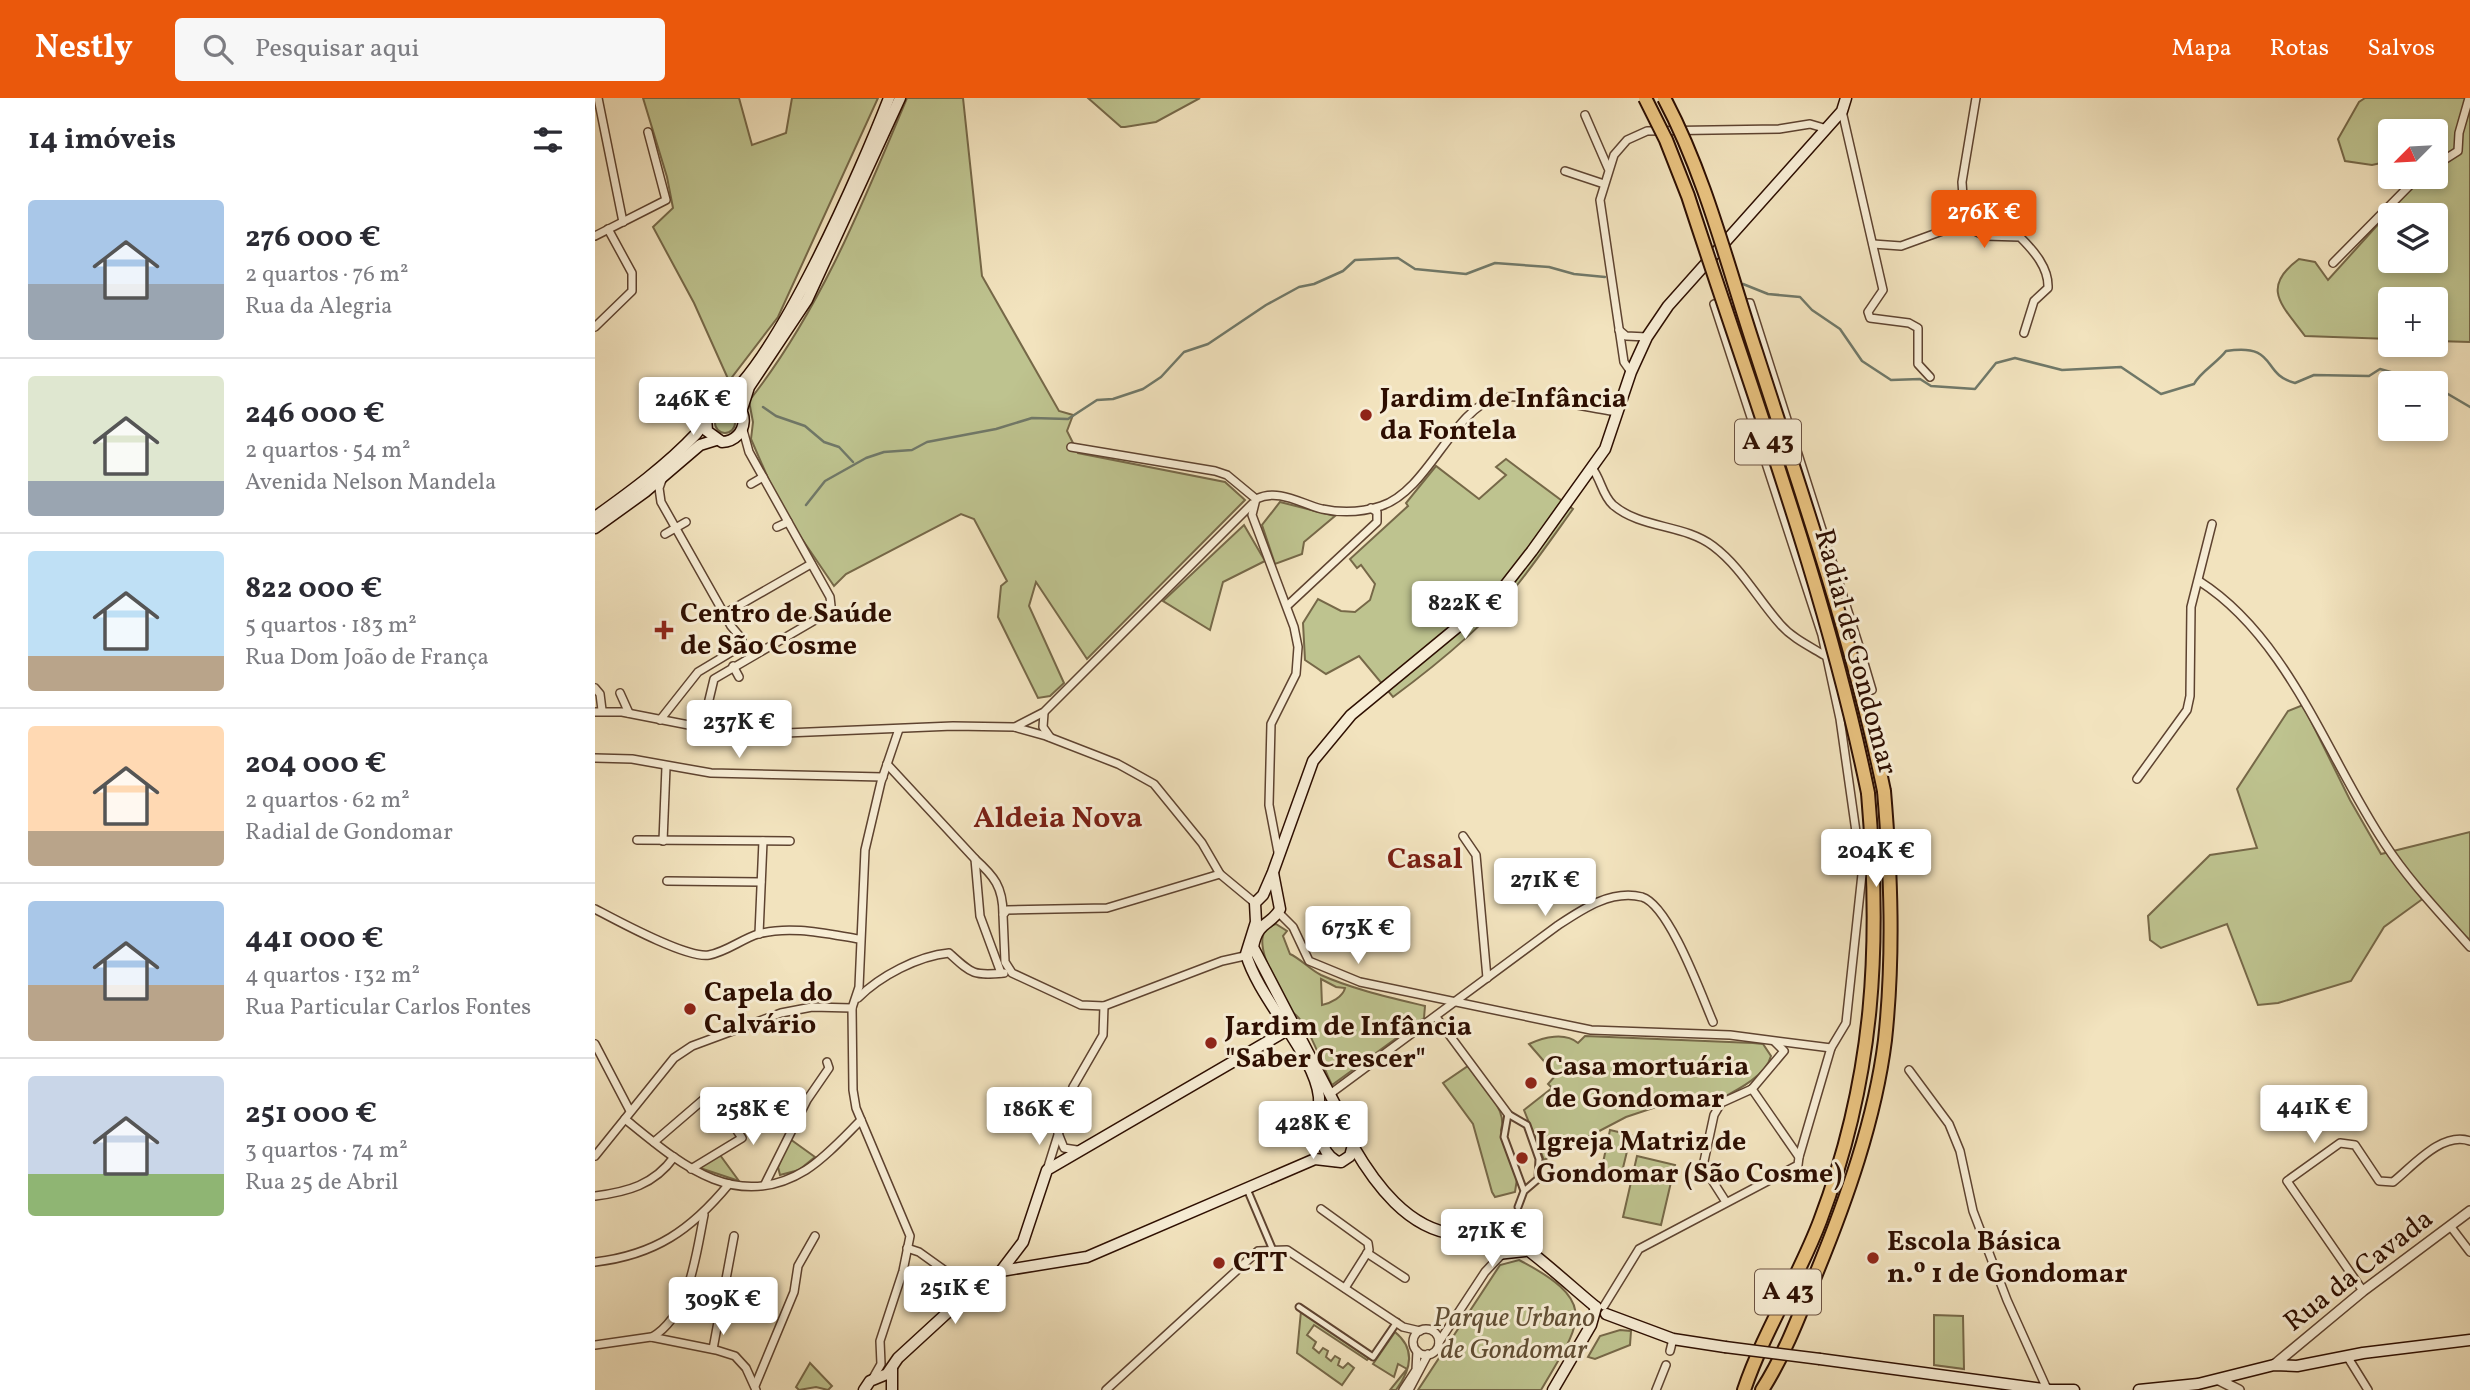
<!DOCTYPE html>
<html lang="pt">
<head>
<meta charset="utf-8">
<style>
  body { margin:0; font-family:Vollkorn,serif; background:#f7f7f7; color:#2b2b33; height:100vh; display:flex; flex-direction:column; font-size:26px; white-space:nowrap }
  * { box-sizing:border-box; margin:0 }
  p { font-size:23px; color:#7c7c81 }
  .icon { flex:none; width:38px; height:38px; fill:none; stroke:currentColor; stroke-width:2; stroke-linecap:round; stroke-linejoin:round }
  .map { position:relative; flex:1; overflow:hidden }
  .sheet { display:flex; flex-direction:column; background:#fff; width:595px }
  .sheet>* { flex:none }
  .needle { width:46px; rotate:246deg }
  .tools { position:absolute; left:1783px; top:21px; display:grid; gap:14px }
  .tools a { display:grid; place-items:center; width:70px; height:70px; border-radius:7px; background:#fff; box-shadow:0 4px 10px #0003; font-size:35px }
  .price { position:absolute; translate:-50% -60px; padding:0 16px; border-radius:7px; background:#fff; color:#222; font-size:23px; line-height:46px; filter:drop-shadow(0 2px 4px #0008) }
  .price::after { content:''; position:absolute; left:50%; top:42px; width:21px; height:16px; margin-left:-10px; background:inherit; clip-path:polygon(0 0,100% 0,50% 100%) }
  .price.selected { background:#ea580c; color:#fff }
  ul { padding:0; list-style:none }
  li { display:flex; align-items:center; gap:21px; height:175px; padding:0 28px }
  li+li { border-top:2px solid #e1e1e2 }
  li span { display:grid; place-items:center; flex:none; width:196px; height:140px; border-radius:7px; color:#555 }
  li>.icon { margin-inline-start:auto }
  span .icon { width:84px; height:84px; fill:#fffc; stroke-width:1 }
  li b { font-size:30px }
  h2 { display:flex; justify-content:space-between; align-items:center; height:84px; padding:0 28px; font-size:30px }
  header { display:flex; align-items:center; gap:42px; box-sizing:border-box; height:98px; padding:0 35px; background:#ea580c; color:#fff }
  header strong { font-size:33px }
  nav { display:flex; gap:38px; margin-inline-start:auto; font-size:24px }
  .search { width:490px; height:63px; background:#f7f7f7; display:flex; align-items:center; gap:18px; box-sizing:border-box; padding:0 24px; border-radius:7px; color:#7c7c81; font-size:26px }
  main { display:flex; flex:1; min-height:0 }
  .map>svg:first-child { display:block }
  .green { fill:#bec38f; stroke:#766848; stroke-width:2; fill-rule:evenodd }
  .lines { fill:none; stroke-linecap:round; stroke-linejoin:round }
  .stream { stroke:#707868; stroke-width:2.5 }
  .pedestrian-casing { stroke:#5e4330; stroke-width:9 }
  .minor-casing { stroke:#5e4330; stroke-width:10 }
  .tertiary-casing { stroke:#5e4330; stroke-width:12 }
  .secondary-casing { stroke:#2d0e01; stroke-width:13 }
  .motorway-casing { stroke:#2d0e01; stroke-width:16 }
  .pedestrian { stroke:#f7edd5; stroke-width:5 }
  .minor { stroke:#f7edd5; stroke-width:7 }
  .tertiary { stroke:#f7edd5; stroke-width:9 }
  .secondary { stroke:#f7edd5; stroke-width:10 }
  .motorway { stroke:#e9c27f; stroke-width:12 }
  .secondary-bridge-casing { stroke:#2d0e01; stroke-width:13; stroke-linecap:butt }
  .motorway-bridge-casing { stroke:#2d0e01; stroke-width:16; stroke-linecap:butt }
  .secondary-bridge { stroke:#f7edd5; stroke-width:10 }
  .motorway-bridge { stroke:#e9c27f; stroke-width:12 }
  .poi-dot { fill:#8f2418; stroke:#f7edd5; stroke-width:2.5 }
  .labels { text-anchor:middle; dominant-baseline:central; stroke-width:6; stroke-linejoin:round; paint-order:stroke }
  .shield { fill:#f7edd5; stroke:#6a5141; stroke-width:2 }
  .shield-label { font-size:26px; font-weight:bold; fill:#2d0e01 }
  .poi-label { font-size:28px; font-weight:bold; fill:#2d0e01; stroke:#f7edd5; text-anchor:start }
  .street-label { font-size:28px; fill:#2d0e01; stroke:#f7edd5 }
  .park-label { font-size:28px; font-style:italic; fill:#604d33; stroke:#f7edd5 }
  .neighbourhood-label { font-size:30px; font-weight:bold; fill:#7a1f14; stroke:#f7edd5 }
</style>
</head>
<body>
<header>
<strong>Nestly</strong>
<div class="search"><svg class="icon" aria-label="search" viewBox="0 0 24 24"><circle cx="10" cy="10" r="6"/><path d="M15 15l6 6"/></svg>Pesquisar aqui</div>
<nav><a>Mapa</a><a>Rotas</a><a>Salvos</a></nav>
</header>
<main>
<section class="sheet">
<h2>14 imóveis<svg class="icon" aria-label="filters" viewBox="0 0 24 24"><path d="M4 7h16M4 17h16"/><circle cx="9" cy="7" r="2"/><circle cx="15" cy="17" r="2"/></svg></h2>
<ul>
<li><span style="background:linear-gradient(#a9c7e8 60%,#9aa5b1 0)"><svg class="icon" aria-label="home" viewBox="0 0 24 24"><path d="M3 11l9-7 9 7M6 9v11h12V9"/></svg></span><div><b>276 000 €</b><p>2 quartos · 76 m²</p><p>Rua da Alegria</p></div></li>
<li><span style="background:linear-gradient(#dfe7d0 75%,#9aa5b1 0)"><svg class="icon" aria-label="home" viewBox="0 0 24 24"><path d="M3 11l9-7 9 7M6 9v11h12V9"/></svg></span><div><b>246 000 €</b><p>2 quartos · 54 m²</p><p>Avenida Nelson Mandela</p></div></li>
<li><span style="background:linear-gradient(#bfe0f5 75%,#b9a48a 0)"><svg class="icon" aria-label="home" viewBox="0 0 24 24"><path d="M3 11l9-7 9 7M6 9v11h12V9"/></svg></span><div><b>822 000 €</b><p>5 quartos · 183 m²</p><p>Rua Dom João de França</p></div></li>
<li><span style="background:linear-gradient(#ffd9b3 75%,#b9a48a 0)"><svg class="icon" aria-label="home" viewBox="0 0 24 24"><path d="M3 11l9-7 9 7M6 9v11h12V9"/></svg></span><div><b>204 000 €</b><p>2 quartos · 62 m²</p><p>Radial de Gondomar</p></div></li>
<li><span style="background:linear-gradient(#a9c7e8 60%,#b9a48a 0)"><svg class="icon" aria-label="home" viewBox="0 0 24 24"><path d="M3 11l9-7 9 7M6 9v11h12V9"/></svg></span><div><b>441 000 €</b><p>4 quartos · 132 m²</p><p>Rua Particular Carlos Fontes</p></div></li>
<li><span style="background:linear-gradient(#c9d6e8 70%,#8fb573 0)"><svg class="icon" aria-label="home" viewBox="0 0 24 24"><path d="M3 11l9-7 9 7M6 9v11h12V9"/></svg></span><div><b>251 000 €</b><p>3 quartos · 74 m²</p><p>Rua 25 de Abril</p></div></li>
</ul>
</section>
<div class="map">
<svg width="1875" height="1292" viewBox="0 0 1875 1292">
  <rect width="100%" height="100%" fill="#f2e3be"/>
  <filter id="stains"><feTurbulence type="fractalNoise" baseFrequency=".00286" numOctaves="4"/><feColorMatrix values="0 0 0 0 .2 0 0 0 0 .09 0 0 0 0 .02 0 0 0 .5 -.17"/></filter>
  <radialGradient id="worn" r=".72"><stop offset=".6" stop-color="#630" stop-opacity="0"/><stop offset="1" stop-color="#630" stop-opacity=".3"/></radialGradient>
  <g class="green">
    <path d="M48 0H144L157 47 191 35 197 0H283L183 219 134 283 99 205 58 129 78 110 72 79Z"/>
    <path d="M312 0H368L387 178 464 313 478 317 472 333 483 355 630 384 650 402 492 561 441 484 434 508 469 585 455 598 443 600 403 519 406 488 412 483 379 421 366 416 251 476 239 488 192 419 176 387 156 341 158 324 154 303C225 213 268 105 312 0Z"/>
    <path d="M493 0H605L561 24 530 29H526Z"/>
    <path d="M1770 0H1870L1875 8V244L1841 243V201H1796L1795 241 1710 238C1687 207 1665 190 1704 161L1720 164 1733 182 1806 101 1813 79H1841V33H1796L1795 63 1777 67 1750 63 1743 41 1764 4ZM1796 117H1841V163H1796Z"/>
    <circle cx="130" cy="325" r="10"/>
    <path d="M911 361 978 411C960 436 942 462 923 486 891 526 840 568 798 599L764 558 731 576 710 562 708 525 723 501 746 513 760 514 775 502 780 486 766 467 762 470 755 461 813 408 811 405 841 368 884 401 911 377 901 369Z"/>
    <path d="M685 404 740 418 709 444 707 456 680 466 667 427Z"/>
    <path d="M649 427 670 463 628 484 615 532 568 503Z"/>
    <path d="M1708 607 1755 702 1786 756 1875 734V842L1856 826 1833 797 1789 829 1756 883 1683 905 1663 907 1632 826 1566 850 1555 842 1553 818 1615 757 1662 750 1642 691 1693 613Z"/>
    <path d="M681 826 692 833 688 838 695 856C706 861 714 871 726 877 757 891 797 900 830 908L829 920 737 987C727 968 714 924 697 914 688 897 646 833 681 826ZM726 881 741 889 750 890C748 899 736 905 727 907Z"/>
    <path d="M990 938 1158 945 1168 946 1176 958C1170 982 1129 998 1109 1010L1088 1000 1031 1019 949 1062 929 1012 957 990 953 986 961 977 934 946C949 939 970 934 983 945Z"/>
    <path d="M873 968C884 984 914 1012 906 1032L922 1081 920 1094 900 1099 897 1094 878 1026 848 985Z"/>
    <path d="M1015 1032 1036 1037 1026 1078 1006 1074Z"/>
    <path d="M195 1041 220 1059 204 1072 185 1077 183 1069Z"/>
    <path d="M125 1057 144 1083 102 1069Z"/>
    <path d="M1042 1058 1080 1067 1066 1127 1028 1119Z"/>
    <path d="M924 1162C1007 1205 985 1225 946 1292H823L905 1167Z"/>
    <path d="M706 1213 775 1259 772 1262 719 1227 712 1237 721 1244 718 1250 724 1255 728 1250 733 1253 731 1259 736 1263 740 1258 745 1261 743 1267 748 1270 753 1265 759 1270 747 1287 702 1255Z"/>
    <path d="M1339 1217 1368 1218 1369 1271 1339 1267Z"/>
    <path d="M1025 1232 1036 1233 1035 1247 1000 1261 993 1259 1005 1238Z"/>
    <path d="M800 1234C821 1251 816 1272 801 1292H795L812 1271 803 1266 799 1279 778 1266Z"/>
    <path d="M215 1265 237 1288 233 1292 221 1289 204 1292 201 1289Z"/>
  </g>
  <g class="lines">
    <g class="stream">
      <path d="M1148 186 1173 196 1205 199 1217 212 1245 231 1267 263 1296 282 1325 281 1336 288 1380 291 1401 265 1420 260 1467 272 1526 269 1566 296 1599 286C1605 274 1622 265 1631 253 1684 245 1665 276 1700 285L1719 277 1774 278 1785 271 1834 285"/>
      <path d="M1841 289 1875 309"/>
      <path d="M168 309 181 318 210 328 229 344 244 349 258 364"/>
      <path d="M211 407 230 383 271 360 289 354 317 352 332 344 401 331 437 320 473 321 502 302 518 301 548 291 566 279 589 254 613 246 671 207 704 189 719 186 748 173 760 162 803 160 820 171 871 176 900 165 954 169 979 176 1010 179"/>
    </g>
    <g class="pedestrian-casing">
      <g id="pedestrian">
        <path d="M652 1091 677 1150"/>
        <path d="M923 1109 929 1093 943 1081 944 1061 932 1027 913 1016 909 1039 929 1093"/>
        <path d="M704 1209 778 1259 802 1224"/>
      </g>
    </g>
    <g class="minor-casing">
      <g id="minor">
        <path d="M3 0 28 124"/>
        <path d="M1247 13 1288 192 1273 214 1275 220 1314 225 1323 230V266L1335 279"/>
        <path d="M990 17 1013 70"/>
        <path d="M1841 67 1863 53 1864 35 1874 0"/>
        <path d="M970 73 1009 86"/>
        <path d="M1370 128 1367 84 1381 0"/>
        <path d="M0 138 71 102 53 34"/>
        <path d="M1278 146 1306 148 1361 128H1370L1390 138 1425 139C1439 153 1454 170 1453 190L1439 203 1429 235"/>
        <path d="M1738 165 1823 79"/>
        <path d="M0 229 37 193V175L13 131"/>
        <path d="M1024 232 1031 238 1052 239"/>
        <path d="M1036 274 1029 264 1005 102 1019 57 1032 42 1052 33 1184 31 1215 26 1232 31"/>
        <path d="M476 349 620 373 632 377 661 401"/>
        <path d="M997 370C1006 381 1007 397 1018 407 1046 431 1089 426 1118 448 1146 469 1162 500 1185 526 1197 540 1214 548 1229 557"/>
        <path d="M156 386 168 379"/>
        <path d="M661 401C684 390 706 406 727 411 746 415 768 414 786 408 833 393 858 311 901 300 929 294 992 310 1023 314"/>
        <path d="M661 401 657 417 699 529 703 549 701 576 676 626 674 707 683 754"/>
        <path d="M182 429 193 424"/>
        <path d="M70 436 91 424"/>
        <path d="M1604 483C1694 540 1733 661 1790 746 1814 783 1846 816 1875 849"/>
        <path d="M692 508 782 424V414L776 410"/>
        <path d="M129 516 216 466"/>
        <path d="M138 568 144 579"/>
        <path d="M0 590 5 596 7 612"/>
        <path d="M25 595 34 615"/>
        <path d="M0 614H27L145 637 358 628 419 629 451 638 523 666 559 686 607 745 625 776 660 805"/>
        <path d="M449 615 448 629 455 639"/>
        <path d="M65 622 103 574 143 550 147 541 136 528 66 404 64 390 68 379"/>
        <path d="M420 629 449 614 657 406"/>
        <path d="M107 631 119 581 227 518 236 508 235 499 154 354 148 332"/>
        <path d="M0 660 37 661 116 675 288 679"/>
        <path d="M292 666 380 761 385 818 406 875"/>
        <path d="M1542 681 1592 612 1595 598 1596 509 1617 426"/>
        <path d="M868 738 881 757 892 880"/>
        <path d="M42 742 195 743"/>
        <path d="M68 743 71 669"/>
        <path d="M380 761C399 778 408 789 408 816"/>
        <path d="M625 776 512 810 412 812 408 817 410 864 417 875 486 907 509 908 627 863 654 857"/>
        <path d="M72 783 166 784"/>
        <path d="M0 811C21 822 92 861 114 857 131 854 147 841 163 836 196 827 232 836 264 841"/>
        <path d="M683 814 698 829 714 863 765 884 996 932 1135 937 1236 950 1204 1059"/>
        <path d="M164 836 168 743"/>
        <path d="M263 900C285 878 323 858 354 855 377 876 378 878 409 875"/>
        <path d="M841 919 913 1016"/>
        <path d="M0 946 35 1013"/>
        <path d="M1236 950 1251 925 1267 776 1245 621 1227 537 1119 206 1155 205 1264 548 1277 592 1242 604"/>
        <path d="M1314 972 1354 1026 1365 1053 1378 1113 1412 1202 1452 1291"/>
        <path d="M1157 991 1189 953 1180 944"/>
        <path d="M735 996 962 828C986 812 1016 791 1047 799 1074 807 1106 896 1118 924"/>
        <path d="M30 1021C83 1064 140 1116 211 1072 231 1059 249 1039 266 1022"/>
        <path d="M463 1035 469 1050 482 1052"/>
        <path d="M59 1044 116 995 147 1040 96 1071"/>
        <path d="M0 1058 79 960 97 948 186 915 217 909 257 910"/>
        <path d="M452 1072 478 989 508 937 509 908"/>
        <path d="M170 1086 212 1002 234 970 232 964"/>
        <path d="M0 1098C32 1094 59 1087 79 1059"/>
        <path d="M1131 1104 1108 1068 1119 1017 1126 1005 1157 991"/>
        <path d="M726 1111 773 1145 774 1152 750 1190"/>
        <path d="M1856 1129 1875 1154"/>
        <path d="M312 1150 324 1154 377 1192"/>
        <path d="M772 1155 810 1180"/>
        <path d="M0 1164C60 1157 96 1132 134 1086"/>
        <path d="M1768 1193 1692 1083 1745 1045 1760 1047 1784 1083 1798 1084C1818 1068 1847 1033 1875 1043"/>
        <path d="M1009 1208 1044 1151 1203 1067 1204 1059 1157 991"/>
        <circle cx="831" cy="1244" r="13"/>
        <path d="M57 1239C95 1217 101 1156 109 1117"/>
        <path d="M844 1244 890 1174 907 1156"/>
        <path d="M0 1247 56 1239 121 1252 140 1258 151 1270 161 1292"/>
        <path d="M118 1251 139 1138"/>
        <path d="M1075 1253 1078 1241"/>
        <path d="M1752 1258 1773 1292"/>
        <path d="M278 1280 286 1266 285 1243 308 1173 315 1138 261 1010 258 992 257 910 264 889 270 752 286 684 304 631"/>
        <path d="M160 1288 199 1194 203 1168 220 1138"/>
        <path d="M511 1292 663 1153 692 1152 808 1229 825 1233"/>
        <path d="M808 1292 821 1272 822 1253"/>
        <path d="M814 1292 833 1256"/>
        <path d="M1061 1292 1071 1267"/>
      </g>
    </g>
    <g class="tertiary-casing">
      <g id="tertiary">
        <path d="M1679 1267 1768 1193 1875 1113"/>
        <path d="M1624 1282 1644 1292"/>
      </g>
    </g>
    <g class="secondary-casing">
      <g id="secondary">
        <path d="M123 306C179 274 269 65 294 0"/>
        <path d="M146 314 154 289 212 202 305 0"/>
        <path d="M0 419C35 394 72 367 101 336 110 326 112 306 129 305 157 304 154 343 127 344L112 333 111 320"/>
        <path d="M0 430 50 394 105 347 121 342"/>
        <path d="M758 1048C780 1086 813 1131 860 1136 872 1137 898 1132 908 1136 925 1141 982 1194 1001 1209"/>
        <path d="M741 1063C720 1051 725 1020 724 999 720 957 663 900 651 856L661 824 660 805 668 797 678 774 718 663 756 617 905 494 937 453 1010 351 1036 274 1052 239 1073 208 1247 13 1251 0"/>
        <path d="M875 1138 902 1156 930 1153"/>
        <path d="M406 1173 428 1144 452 1072 696 930"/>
        <path d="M1011 1216 1078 1241 1130 1249"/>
        <path d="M1225 1261 1455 1292H1479"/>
        <path d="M297 1270V1292"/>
        <path d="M269 1292 275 1283 292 1276 303 1260 377 1192 406 1173 492 1159 720 1061 746 1064 755 1058 758 1047 755 1035 658 849C663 822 676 828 685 811L678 775"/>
        <path d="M958 1292 996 1227 1001 1209"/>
        <path d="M1544 1292 1603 1286 1679 1267 1702 1268 1768 1255 1875 1242"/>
      </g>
    </g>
    <g class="motorway-casing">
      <g id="motorway">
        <path d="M1149 1292C1169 1233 1203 1181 1225 1123 1280 978 1286 847 1273 695"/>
        <path d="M1167 1292C1190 1256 1205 1216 1221 1176 1251 1103 1280 1022 1290 942 1299 858 1296 776 1289 693"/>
      </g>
    </g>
    <use href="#pedestrian" class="pedestrian"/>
    <use href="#minor" class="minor"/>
    <use href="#tertiary" class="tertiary"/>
    <use href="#secondary" class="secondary"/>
    <use href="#motorway" class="motorway"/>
    <g class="secondary-bridge-casing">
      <path id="secondary-bridge" d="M1130 1249 1225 1261"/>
    </g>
    <g class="motorway-bridge-casing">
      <g id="motorway-bridge">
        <path d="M1050 0 1071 42 1093 98C1157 295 1231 491 1273 695"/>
        <path d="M1069 0C1111 79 1133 170 1161 254 1208 400 1258 543 1289 693"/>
      </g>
    </g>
    <use href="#secondary-bridge" class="secondary-bridge"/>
    <use href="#motorway-bridge" class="motorway-bridge"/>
  </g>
  <g class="poi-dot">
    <circle cx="771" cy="317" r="7"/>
    <path d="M65.5 521.5h7v7h7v7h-7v7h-7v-7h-7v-7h7z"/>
    <circle cx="95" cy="911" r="7"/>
    <circle cx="616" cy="945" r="7"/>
    <circle cx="936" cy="985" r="7"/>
    <circle cx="927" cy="1060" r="7"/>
    <circle cx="1278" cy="1160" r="7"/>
    <circle cx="624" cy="1165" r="7"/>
  </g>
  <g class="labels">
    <g class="shield">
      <rect x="1140" y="321.5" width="66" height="45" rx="5"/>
      <rect x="1160" y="1171.5" width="66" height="45" rx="5"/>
    </g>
    <g class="shield-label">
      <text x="1173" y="344">A 43</text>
      <text x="1193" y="1194">A 43</text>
    </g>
    <g class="poi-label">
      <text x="785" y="301">Jardim de Infância<tspan x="785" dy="32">da Fontela</tspan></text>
      <text x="85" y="516">Centro de Saúde<tspan x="85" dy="32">de São Cosme</tspan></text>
      <text x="109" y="895">Capela do<tspan x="109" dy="32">Calvário</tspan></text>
      <text x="630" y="929">Jardim de Infância<tspan x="630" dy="32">"Saber Crescer"</tspan></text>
      <text x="950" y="969">Casa mortuária<tspan x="950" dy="32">de Gondomar</tspan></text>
      <text x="941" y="1044">Igreja Matriz de<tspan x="941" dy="32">Gondomar (São Cosme)</tspan></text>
      <text x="1292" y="1144">Escola Básica<tspan x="1292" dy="32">n.º 1 de Gondomar</tspan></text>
      <text x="638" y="1165">CTT</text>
    </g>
    <g class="street-label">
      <text transform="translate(1260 554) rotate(75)">Radial de Gondomar</text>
      <text transform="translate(1764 1173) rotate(-38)">Rua da Cavada</text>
    </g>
    <g class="park-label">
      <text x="919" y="1220">Parque Urbano<tspan x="919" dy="32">de Gondomar</tspan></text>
    </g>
    <g class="neighbourhood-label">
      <text x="463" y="721">Aldeia Nova</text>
      <text x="830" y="762">Casal</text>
    </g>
  </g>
  <rect width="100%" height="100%" filter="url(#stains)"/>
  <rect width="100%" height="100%" fill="url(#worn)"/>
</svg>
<div class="tools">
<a><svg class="needle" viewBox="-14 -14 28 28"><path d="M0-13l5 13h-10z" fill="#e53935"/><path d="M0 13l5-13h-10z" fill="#7c7c81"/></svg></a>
<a><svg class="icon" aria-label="layers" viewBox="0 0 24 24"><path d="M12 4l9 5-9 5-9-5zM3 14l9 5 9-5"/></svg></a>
<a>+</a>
<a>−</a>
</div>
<b class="price selected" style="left:1389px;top:152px">276K €</b>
<b class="price" style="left:98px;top:339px">246K €</b>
<b class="price" style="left:870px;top:543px">822K €</b>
<b class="price" style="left:144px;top:662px">237K €</b>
<b class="price" style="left:1281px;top:791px">204K €</b>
<b class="price" style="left:950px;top:820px">271K €</b>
<b class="price" style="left:763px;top:868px">673K €</b>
<b class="price" style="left:1719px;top:1047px">441K €</b>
<b class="price" style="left:158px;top:1049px">258K €</b>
<b class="price" style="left:444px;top:1049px">186K €</b>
<b class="price" style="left:718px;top:1063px">428K €</b>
<b class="price" style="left:897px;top:1171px">271K €</b>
<b class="price" style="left:360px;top:1228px">251K €</b>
<b class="price" style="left:128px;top:1239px">309K €</b>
</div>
</main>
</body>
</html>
